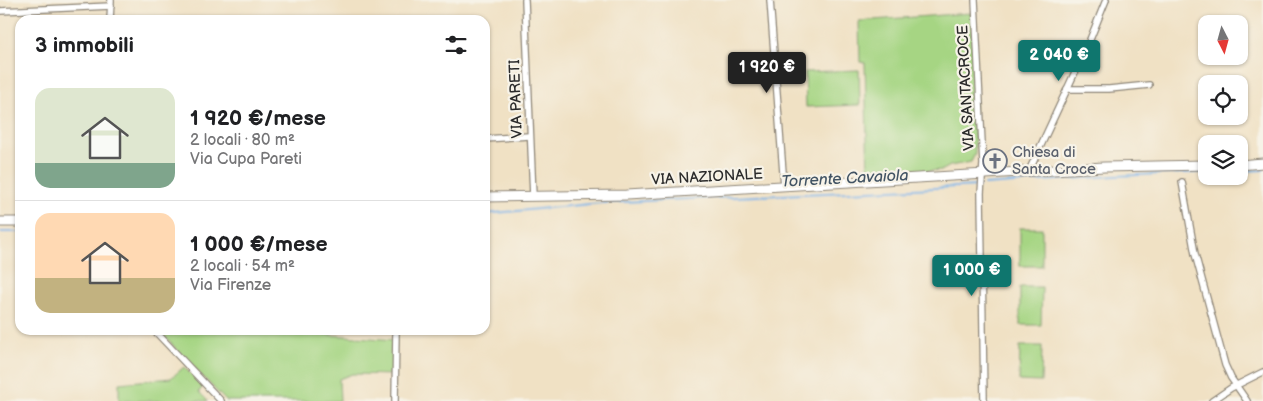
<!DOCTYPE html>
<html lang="it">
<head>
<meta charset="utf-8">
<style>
  body { margin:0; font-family:"Balsamiq Sans",sans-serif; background:#f2f2f2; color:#202124; height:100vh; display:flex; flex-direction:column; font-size:19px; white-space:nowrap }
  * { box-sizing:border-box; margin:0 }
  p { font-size:16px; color:#757577 }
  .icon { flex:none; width:28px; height:28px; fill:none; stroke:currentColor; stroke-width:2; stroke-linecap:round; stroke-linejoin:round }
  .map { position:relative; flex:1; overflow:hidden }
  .sheet { position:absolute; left:15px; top:15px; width:475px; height:320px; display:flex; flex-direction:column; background:#fff; border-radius:15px; box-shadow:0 1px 4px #0004 }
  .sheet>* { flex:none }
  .needle { width:32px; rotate:174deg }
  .controls { position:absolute; left:1198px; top:15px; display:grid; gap:10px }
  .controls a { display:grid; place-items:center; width:50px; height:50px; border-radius:10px; background:#fff; box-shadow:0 1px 4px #0004; font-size:25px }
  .price { position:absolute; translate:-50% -42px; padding:0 11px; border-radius:5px; background:#0f766e; color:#fff; font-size:16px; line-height:32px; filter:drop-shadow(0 1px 2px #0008) }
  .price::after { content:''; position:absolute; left:50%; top:30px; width:15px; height:11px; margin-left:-8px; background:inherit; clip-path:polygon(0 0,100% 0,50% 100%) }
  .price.selected { background:#222; color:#fff }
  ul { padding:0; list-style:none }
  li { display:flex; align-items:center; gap:15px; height:125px; padding:0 20px }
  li+li { border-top:1px solid #e0e0e0 }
  li span { display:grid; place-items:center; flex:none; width:140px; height:100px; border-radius:15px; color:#555 }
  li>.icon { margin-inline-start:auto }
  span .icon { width:60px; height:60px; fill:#fffc; stroke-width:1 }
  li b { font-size:21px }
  h2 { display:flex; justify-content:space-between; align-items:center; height:60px; padding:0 20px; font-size:21px }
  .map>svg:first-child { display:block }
  .green { fill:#a6d583; stroke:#688057 }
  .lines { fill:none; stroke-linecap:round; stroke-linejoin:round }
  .stream { stroke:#78b2e9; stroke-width:2 }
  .minor-casing { stroke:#8e8678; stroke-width:8 }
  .primary-casing { stroke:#8e8678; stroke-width:11 }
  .minor { stroke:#fff; stroke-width:5.5 }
  .primary { stroke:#fff; stroke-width:9 }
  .labels { text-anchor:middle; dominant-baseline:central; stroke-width:4.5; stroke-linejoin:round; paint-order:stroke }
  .street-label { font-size:15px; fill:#2b2b2b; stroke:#f7f3e8 }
  .worship-label { font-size:15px; fill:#5b616d; stroke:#f7f3e8; text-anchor:start }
  .water-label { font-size:16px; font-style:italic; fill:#425464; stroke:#f7f3e8 }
</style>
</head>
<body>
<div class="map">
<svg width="1263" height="401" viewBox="0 0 1263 401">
  <rect width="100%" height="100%" fill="#f7f3e8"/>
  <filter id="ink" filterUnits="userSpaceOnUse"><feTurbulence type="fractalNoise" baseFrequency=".02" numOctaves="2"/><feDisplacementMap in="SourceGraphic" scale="10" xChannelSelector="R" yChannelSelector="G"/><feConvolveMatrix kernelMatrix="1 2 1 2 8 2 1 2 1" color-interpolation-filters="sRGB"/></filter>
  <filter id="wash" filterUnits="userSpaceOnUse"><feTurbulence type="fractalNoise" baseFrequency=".0096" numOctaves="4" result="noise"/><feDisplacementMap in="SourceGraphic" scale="20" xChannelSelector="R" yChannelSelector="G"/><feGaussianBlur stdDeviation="1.12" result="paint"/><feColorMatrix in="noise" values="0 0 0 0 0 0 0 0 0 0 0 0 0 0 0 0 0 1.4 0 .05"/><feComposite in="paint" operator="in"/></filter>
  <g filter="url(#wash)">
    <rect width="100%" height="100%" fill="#f0e1c4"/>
    <g class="green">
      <path d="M971 13 975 86V154L971 162 950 166 943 170 868 175 865 63 860 62 859 21Z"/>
      <path d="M859 70 860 105 806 107 805 72Z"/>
      <rect x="1020" y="228" width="22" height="38"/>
      <path d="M1020 287H1042L1041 325H1020Z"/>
      <path d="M158 330H318L319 334 396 340 394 375 352 374 339 379 340 401H226Z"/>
      <path d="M1020 346H1042L1041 382 1019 381Z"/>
      <path d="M184 367 203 386 199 392 208 401H119V383L171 378Z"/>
    </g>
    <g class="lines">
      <g class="stream">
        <path d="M1239 171 1263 170"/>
        <path d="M984 185 1115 176 1206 172"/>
        <path d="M485 214 601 203 979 186"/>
        <path d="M0 232H20"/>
      </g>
    </g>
  </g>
  <g filter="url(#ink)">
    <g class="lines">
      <g class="minor-casing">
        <g id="minor">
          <path d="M525 0 533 197"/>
          <path d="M770 0 784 186"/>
          <path d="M975 0 983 164 981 193 984 401"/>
          <path d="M0 11 111 6"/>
          <path d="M110 20 111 0"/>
          <path d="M1067 89H1109L1149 85"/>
          <path d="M485 139 529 136"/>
          <path d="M1029 171 1089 42 1106 0"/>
          <path d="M1182 182 1195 254 1225 365 1231 378 1247 401"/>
          <path d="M154 330 221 401"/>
          <path d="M395 401 396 330"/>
          <path d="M1212 401 1231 388 1263 372"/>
        </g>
      </g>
      <g class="primary-casing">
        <g id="primary">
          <path d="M1239 165 1263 163"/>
          <path d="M485 197 626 195 1104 167 1206 165"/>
          <path d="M0 222H20"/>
        </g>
      </g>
      <use href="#minor" class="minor"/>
      <use href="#primary" class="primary"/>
    </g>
  </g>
  <defs>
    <g id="church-ring" transform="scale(1.25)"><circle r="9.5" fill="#f7f3e8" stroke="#6b7280" stroke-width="1.5"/><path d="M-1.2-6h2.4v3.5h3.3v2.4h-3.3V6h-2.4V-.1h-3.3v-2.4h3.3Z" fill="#6b7280"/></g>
  </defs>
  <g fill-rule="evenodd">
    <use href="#church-ring" x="995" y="161"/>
  </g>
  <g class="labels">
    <g class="street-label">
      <text transform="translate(966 88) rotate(-93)">VIA SANTACROCE</text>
      <text transform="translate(516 99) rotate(-92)">VIA PARETI</text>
      <text transform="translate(707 177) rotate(-3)">VIA NAZIONALE</text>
    </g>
    <g class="worship-label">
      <text x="1012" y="152">Chiesa di<tspan x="1012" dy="17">Santa Croce</tspan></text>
    </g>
    <g class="water-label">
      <text transform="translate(845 179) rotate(-3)">Torrente Cavaiola</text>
    </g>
  </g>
</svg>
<div class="controls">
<a><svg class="needle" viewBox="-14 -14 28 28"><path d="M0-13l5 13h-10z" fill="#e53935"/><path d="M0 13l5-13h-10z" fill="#757577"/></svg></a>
<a><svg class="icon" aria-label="locate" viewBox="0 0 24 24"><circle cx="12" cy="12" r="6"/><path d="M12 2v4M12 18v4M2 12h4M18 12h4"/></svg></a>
<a><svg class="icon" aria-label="layers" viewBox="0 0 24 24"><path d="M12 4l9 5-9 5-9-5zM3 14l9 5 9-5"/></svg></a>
</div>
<b class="price" style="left:1059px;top:82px">2 040 €</b>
<b class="price selected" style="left:767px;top:94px">1 920 €</b>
<b class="price" style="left:972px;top:297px">1 000 €</b>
<section class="sheet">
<h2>3 immobili<svg class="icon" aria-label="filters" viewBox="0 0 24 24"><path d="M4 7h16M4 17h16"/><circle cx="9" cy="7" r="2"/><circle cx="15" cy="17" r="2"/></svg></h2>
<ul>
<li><span style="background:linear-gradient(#dfe7d0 75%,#7fa58c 0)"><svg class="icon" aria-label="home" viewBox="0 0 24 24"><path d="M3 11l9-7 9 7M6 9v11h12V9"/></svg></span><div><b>1 920 €/mese</b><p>2 locali · 80 m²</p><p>Via Cupa Pareti</p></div></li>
<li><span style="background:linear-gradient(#ffd9b3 65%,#c2b280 0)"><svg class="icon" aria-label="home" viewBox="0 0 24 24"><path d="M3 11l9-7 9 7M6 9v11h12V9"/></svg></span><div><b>1 000 €/mese</b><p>2 locali · 54 m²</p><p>Via Firenze</p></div></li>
</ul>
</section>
</div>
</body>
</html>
